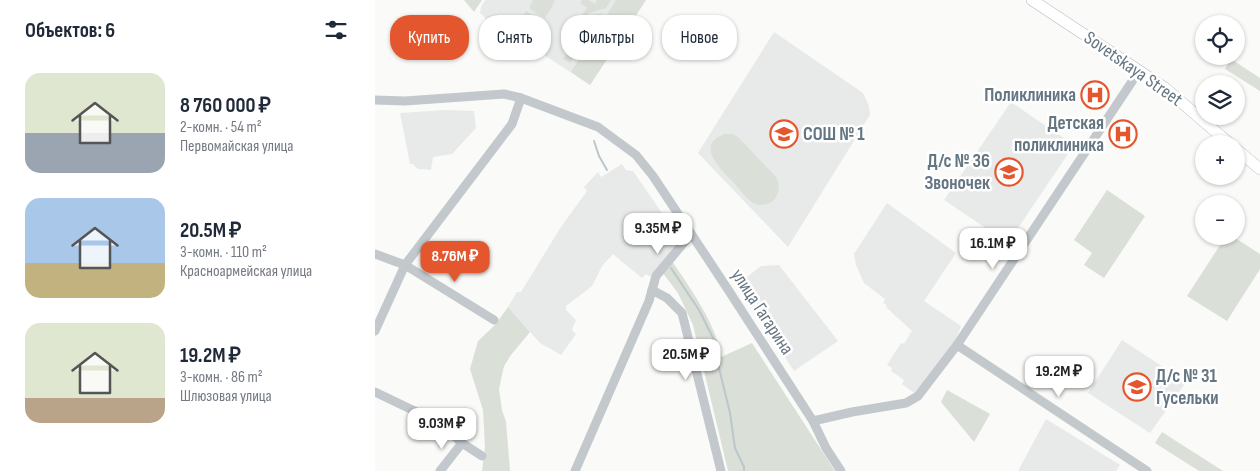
<!DOCTYPE html>
<html lang="ru">
<head>
<meta charset="utf-8">
<style>
  body { margin:0; font-family:"Sofia Sans Condensed",sans-serif; background:#f2f2f3; color:#1f2937; height:100vh; display:flex; flex-direction:column; font-size:19px; white-space:nowrap }
  * { box-sizing:border-box; margin:0 }
  p { font-size:16px; color:#747a83 }
  .icon { flex:none; width:28px; height:28px; fill:none; stroke:currentColor; stroke-width:2; stroke-linecap:round; stroke-linejoin:round }
  .map { position:relative; flex:1; overflow:hidden }
  .sheet { display:flex; flex-direction:column; background:#fff; width:375px }
  .sheet>* { flex:none }
  .banner { position:absolute; left:15px; top:15px; width:475px; height:45px; display:flex; gap:10px }
  .buttons { position:absolute; left:820px; top:15px; display:grid; gap:10px }
  .buttons a { display:grid; place-items:center; width:50px; height:50px; border-radius:50%; background:#fff; box-shadow:0 1px 4px #0004; font-size:25px }
  .price { position:absolute; translate:-50% -42px; padding:0 11px; border-radius:10px; background:#fff; color:#222; font-size:16px; line-height:32px; filter:drop-shadow(0 1px 2px #0008) }
  .price::after { content:''; position:absolute; left:50%; top:30px; width:15px; height:11px; margin-left:-8px; background:inherit; clip-path:polygon(0 0,100% 0,50% 100%) }
  .price.on { background:#e4572e; color:#fff }
  ul { padding:0; list-style:none }
  li { display:flex; align-items:center; gap:15px; height:125px; padding:0 25px }
  li span { display:grid; place-items:center; flex:none; width:140px; height:100px; border-radius:15px; color:#555 }
  li>.icon { margin-inline-start:auto }
  span .icon { width:60px; height:60px; fill:#fffc; stroke-width:1 }
  li b { font-size:21px }
  h2 { display:flex; justify-content:space-between; align-items:center; height:60px; padding:0 25px; font-size:21px }
  .chip { padding:0 18px; border-radius:20px; background:#fff; box-shadow:0 1px 4px #0004; font-size:18px; line-height:45px }
  .chip.on { background:#e4572e; color:#fff }
  main { display:flex; flex:1; min-height:0 }
  .map>svg:first-child { display:block }
  .built { fill:#e8e9e9 }
  .green { fill:#dadfd7 }
  .lines { fill:none; stroke-linecap:round; stroke-linejoin:round }
  .stream { stroke:#bbc7cb; stroke-width:2 }
  .major-casing { stroke:#b5babe; stroke-width:12 }
  .minor { stroke:#c3c8cc; stroke-width:9 }
  .major { stroke:#fff; stroke-width:11 }
  .labels { text-anchor:middle; dominant-baseline:central; stroke-width:5; stroke-linejoin:round; paint-order:stroke }
  .street-label { font-size:19px; fill:#657683; stroke:#fff }
  .poi-label { font-size:19px; font-weight:bold; fill:#657683; stroke:#fff; text-anchor:end }
</style>
</head>
<body>
<main>
<section class="sheet">
<h2>Объектов: 6<svg class="icon" aria-label="filters" viewBox="0 0 24 24"><path d="M4 7h16M4 17h16"/><circle cx="9" cy="7" r="2"/><circle cx="15" cy="17" r="2"/></svg></h2>
<ul>
<li><span style="background:linear-gradient(#dfe7d0 60%,#9aa5b1 0)"><svg class="icon" aria-label="home" viewBox="0 0 24 24"><path d="M3 11l9-7 9 7M6 9v11h12V9"/></svg></span><div><b>8 760 000 ₽</b><p>2-комн. · 54 m²</p><p>Первомайская улица</p></div></li>
<li><span style="background:linear-gradient(#a9c7e8 65%,#c2b280 0)"><svg class="icon" aria-label="home" viewBox="0 0 24 24"><path d="M3 11l9-7 9 7M6 9v11h12V9"/></svg></span><div><b>20.5M ₽</b><p>3-комн. · 110 m²</p><p>Красноармейская улица</p></div></li>
<li><span style="background:linear-gradient(#dfe7d0 75%,#b9a48a 0)"><svg class="icon" aria-label="home" viewBox="0 0 24 24"><path d="M3 11l9-7 9 7M6 9v11h12V9"/></svg></span><div><b>19.2M ₽</b><p>3-комн. · 86 m²</p><p>Шлюзовая улица</p></div></li>
</ul>
</section>
<div class="map">
<svg width="885" height="471" viewBox="0 0 885 471">
  <rect width="100%" height="100%" fill="#fafaf8"/>
  <g class="built">
    <path d="M110 0H271L215 85 137 34 132 27 122 26 117 24 105 13 106 7Z"/>
    <path d="M399 32 488 93 494 106 495 115 413 247 323 153Z"/>
    <path d="M636 102 699 145 633 243 569 200Z"/>
    <path d="M71 110 99 111 101 128 77 154 58 157 56 170 43 169 38 164H35L25 113Z"/>
    <path d="M247 164 251 170 258 171 307 242 276 277 271 274 267 278 238 254 227 266 217 286 191 306V310L201 320 197 330 201 334 186 355 165 343 133 307 142 292H146L186 227 212 191 209 187 223 172 226 177Z"/>
    <path d="M512 203 581 253 549 301 586 326 579 344 542 395 527 384 529 380 516 371 517 368 512 365 526 343 529 344 537 331 511 307 512 305 508 303 510 299 489 283 481 265 479 254Z"/>
    <path d="M404 265 463 341 419 371 362 285 386 266Z"/>
    <path d="M747 340 811 382 775 433 713 393Z"/>
    <path d="M671 419 745 465 741 471H643Z"/>
  </g>
  <g class="green">
    <path d="M89 0H107L99 12Z"/>
    <path d="M158 0H178L180 1 170 18 155 9V6Z"/>
    <path d="M207 0H213L220 4 222 0H236L231 8 214 13 210 19 206 16 212 8 205 3Z"/>
    <path d="M241 0H271L215 85 196 72Z"/>
    <path d="M151 11 159 16 155 23 163 28 156 39 142 29V26Z"/>
    <path d="M227 13 195 63 188 59 216 16Z"/>
    <path d="M856 59 885 78V91L850 69Z"/>
    <path d="M350 134H357L363 137 401 177C409 191 398 209 381 204 372 201 365 189 358 182 346 169 319 145 350 134Z"/>
    <path d="M732 190 770 216 729 278 709 265 717 253 699 240Z"/>
    <path d="M851 236H857L885 254V269L852 321 812 296Z"/>
    <path d="M294 257C312 283 343 326 346 357L377 343 460 471H353L318 325 303 293 284 268Z"/>
    <path d="M133 307 155 332 136 355 129 366 124 389 127 410 131 422 135 471H107L110 447 108 410 95 369 103 341 120 325Z"/>
    <path d="M572 390 615 414 599 442 566 402Z"/>
    <path d="M787 432 848 471H824L780 443Z"/>
  </g>
  <g class="lines">
    <g class="stream">
      <path d="M219 141 224 156 232 170"/>
      <path d="M296 268 324 310 342 346 344 368 355 413 360 448 369 467V471"/>
    </g>
    <g class="major-casing">
      <g id="major">
        <path d="M657 0 790 88 855 144"/>
        <path d="M861 149 885 169"/>
      </g>
    </g>
    <g class="minor">
      <path d="M0 100 30 101 129 94 146 98 223 127 261 155 278 176 352 288 438 421 451 448 466 471"/>
      <path d="M0 254 30 265 119 320"/>
      <path d="M277 290 292 298 307 313 346 471"/>
      <path d="M0 331 30 265 137 124 146 98"/>
      <path d="M582 345 772 471"/>
      <path d="M0 392 50 416 61 420 87 443 107 456"/>
      <path d="M438 421 477 412 531 403 543 396 582 345 764 71"/>
      <path d="M65 471 87 443"/>
      <path d="M200 471 274 301 281 276 316 234"/>
    </g>
    <use href="#major" class="major"/>
  </g>
  <defs>
    <g id="hospital-ring" transform="scale(1.4375)"><circle r="9.5" fill="#fff" stroke="#e4572e" stroke-width="1.5"/><path d="M-5-5h3v3.5h4V-5h3V5h-3V1.5h-4V5h-3Z" fill="#e4572e"/></g>
    <g id="school-ring" transform="scale(1.4375)"><circle r="9.5" fill="#fff" stroke="#e4572e" stroke-width="1.5"/><path d="M0-5L7-2L0 1L-7-2ZM-4 1L0 2.5L4 1V4Q0 6-4 4Z" fill="#e4572e"/></g>
  </defs>
  <g fill-rule="evenodd">
    <use href="#hospital-ring" x="720" y="95"/>
    <use href="#school-ring" x="409" y="134"/>
    <use href="#hospital-ring" x="748" y="134"/>
    <use href="#school-ring" x="634" y="172"/>
    <use href="#school-ring" x="762" y="387"/>
  </g>
  <g class="labels">
    <g class="street-label">
      <text transform="translate(758 69) rotate(35)">Sovetskaya Street</text>
      <text transform="translate(387 312) rotate(57)">улица Гагарина</text>
    </g>
    <g class="poi-label">
      <text x="701" y="95">Поликлиника</text>
      <text x="729" y="123">Детская<tspan x="729" dy="22">поликлиника</tspan></text>
      <text x="428" y="134" text-anchor="start">СОШ № 1</text>
      <text x="615" y="161">Д/с № 36<tspan x="615" dy="22">Звоночек</tspan></text>
      <text x="781" y="376" text-anchor="start">Д/с № 31<tspan x="781" dy="22">Гусельки</tspan></text>
    </g>
  </g>
</svg>
<div class="buttons">
<a><svg class="icon" aria-label="locate" viewBox="0 0 24 24"><circle cx="12" cy="12" r="6"/><path d="M12 2v4M12 18v4M2 12h4M18 12h4"/></svg></a>
<a><svg class="icon" aria-label="layers" viewBox="0 0 24 24"><path d="M12 4l9 5-9 5-9-5zM3 14l9 5 9-5"/></svg></a>
<a>+</a>
<a>−</a>
</div>
<b class="price" style="left:283px;top:255px">9.35M ₽</b>
<b class="price" style="left:618px;top:270px">16.1M ₽</b>
<b class="price on" style="left:80px;top:283px">8.76M ₽</b>
<b class="price" style="left:311px;top:381px">20.5M ₽</b>
<b class="price" style="left:684px;top:398px">19.2M ₽</b>
<b class="price" style="left:67px;top:450px">9.03M ₽</b>
<div class="banner">
<a class="chip on">Купить</a>
<a class="chip">Снять</a>
<a class="chip">Фильтры</a>
<a class="chip">Новое</a>
</div>
</div>
</main>
</body>
</html>
